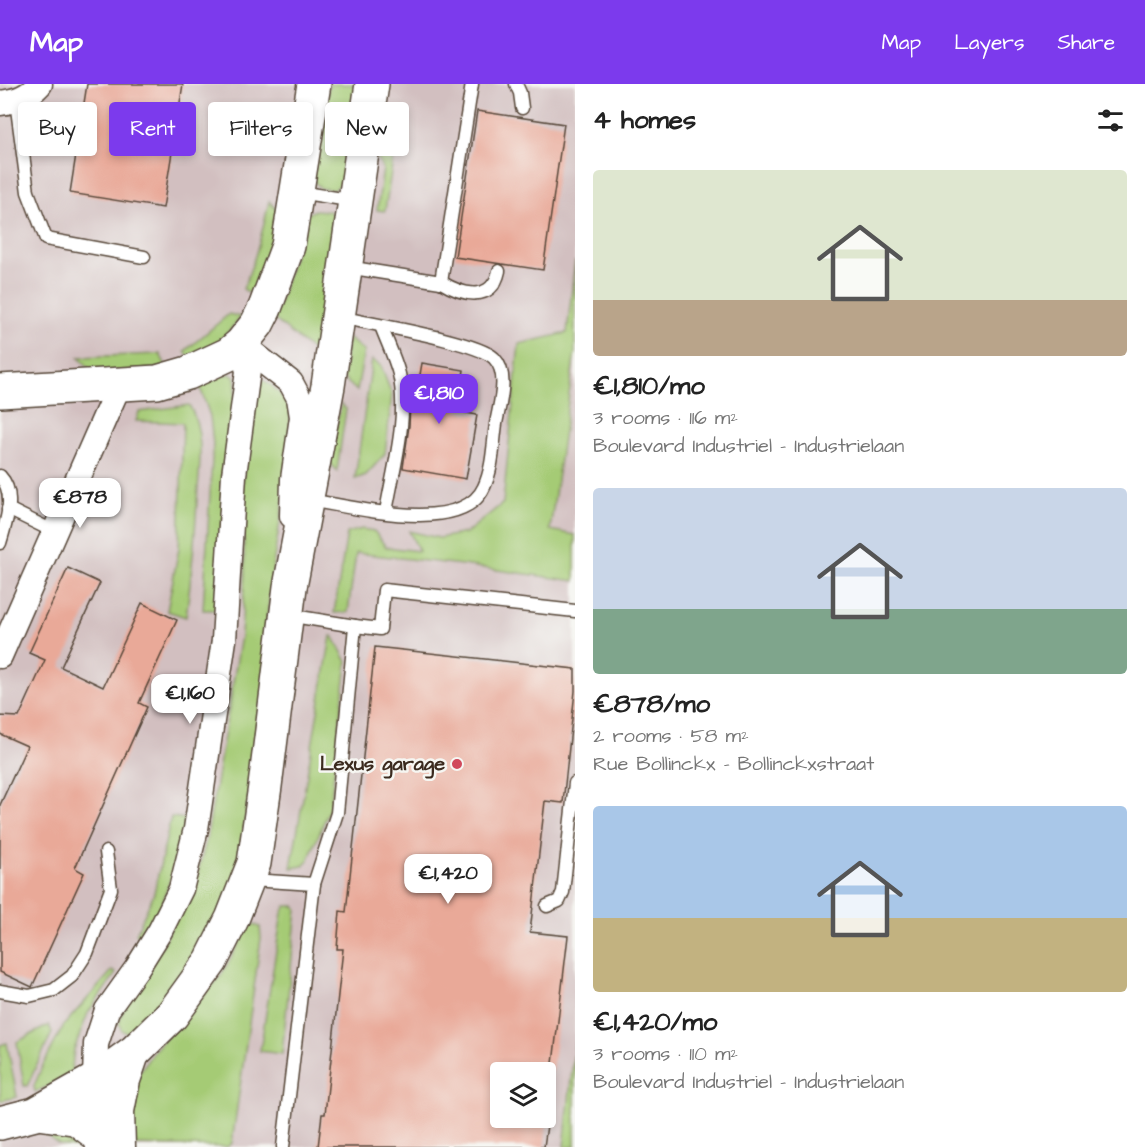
<!DOCTYPE html>
<html lang="en">
<head>
<meta charset="utf-8">
<style>
  body { margin:0; font-family:"Architects Daughter",sans-serif; background:#f6f6f6; color:#222; height:100vh; display:flex; flex-direction:column; font-size:22px; white-space:nowrap }
  * { box-sizing:border-box; margin:0 }
  p { font-size:20px; color:#767676 }
  .icon { flex:none; width:33px; height:33px; fill:none; stroke:currentColor; stroke-width:2; stroke-linecap:round; stroke-linejoin:round }
  .map { position:relative; flex:1; overflow:hidden }
  .details { display:flex; flex-direction:column; background:#fff; width:570px }
  .details>* { flex:none }
  .top-card { position:absolute; left:18px; top:18px; width:466px; height:54px; display:flex; gap:12px }
  .buttons { position:absolute; left:490px; top:978px; display:grid; gap:12px }
  .buttons a { display:grid; place-items:center; width:66px; height:66px; border-radius:6px; background:#fff; box-shadow:0 3px 9px #0003; font-size:30px }
  .price { position:absolute; translate:-50% -51px; padding:0 14px; border-radius:12px; background:#fff; color:#222; font-size:20px; line-height:39px; filter:drop-shadow(0 2px 3px #0008) }
  .price::after { content:''; position:absolute; left:50%; top:36px; width:18px; height:14px; margin-left:-9px; background:inherit; clip-path:polygon(0 0,100% 0,50% 100%) }
  .price.on { background:#7c3aed; color:#fff }
  ul { padding:0; list-style:none }
  li { display:grid; align-content:center; gap:12px; height:318px; padding:0 18px }
  li span { display:grid; place-items:center; height:186px; border-radius:6px; color:#555 }
  li>.icon { margin-inline-start:auto }
  span .icon { width:108px; height:108px; fill:#fffc; stroke-width:1 }
  li b { font-size:26px }
  h2 { display:flex; justify-content:space-between; align-items:center; height:72px; padding:0 18px; font-size:26px }
  .tag { padding:0 21px; border-radius:6px; background:#fff; box-shadow:0 3px 9px #0003; font-size:21px; line-height:54px }
  .tag.on { background:#7c3aed; color:#fff }
  header { display:flex; align-items:center; gap:36px; box-sizing:border-box; height:84px; padding:0 30px; background:#7c3aed; color:#fff }
  header strong { font-size:28px }
  nav { display:flex; gap:33px; margin-inline-start:auto; font-size:21px }
  main { display:flex; flex:1; min-height:0 }
  .map>svg:first-child { display:block }
  .industrial { fill:#d2bfc0; fill-rule:evenodd }
  .green { fill:#a5cb75; stroke:#707a4a; stroke-width:1.5 }
  .building { fill:#e9a998 }
  .lines { fill:none; stroke-linecap:round; stroke-linejoin:round }
  .service-casing { stroke:#564638; stroke-width:15 }
  .minor-casing { stroke:#564638; stroke-width:27 }
  .tertiary-casing { stroke:#564638; stroke-width:33 }
  .trunk-casing { stroke:#564638; stroke-width:36 }
  .service { stroke:#fff; stroke-width:12 }
  .minor { stroke:#fff; stroke-width:24 }
  .tertiary { stroke:#fff; stroke-width:30 }
  .trunk { stroke:#fff; stroke-width:33 }
  .poi-dot { fill:#d1495b; stroke:#f6f6f2; stroke-width:2 }
  .labels { text-anchor:middle; dominant-baseline:central; stroke-width:5; stroke-linejoin:round; paint-order:stroke }
  .poi-label { font-size:20px; font-weight:bold; fill:#3b2a1e; stroke:#f6f6f2; text-anchor:end }
</style>
</head>
<body>
<header>
<strong>Map</strong>
<nav><a>Map</a><a>Layers</a><a>Share</a></nav>
</header>
<main>
<div class="map">
<svg width="575" height="1063" viewBox="0 0 575 1063">
  <rect width="100%" height="100%" fill="#f6f6f2"/>
  <filter id="ink" filterUnits="userSpaceOnUse"><feTurbulence type="fractalNoise" baseFrequency=".0167" numOctaves="2"/><feDisplacementMap in="SourceGraphic" scale="12" xChannelSelector="R" yChannelSelector="G"/><feConvolveMatrix kernelMatrix="1 2 1 2 8 2 1 2 1" color-interpolation-filters="sRGB"/></filter>
  <filter id="wash" filterUnits="userSpaceOnUse"><feTurbulence type="fractalNoise" baseFrequency=".008" numOctaves="4" result="noise"/><feDisplacementMap in="SourceGraphic" scale="24" xChannelSelector="R" yChannelSelector="G"/><feGaussianBlur stdDeviation="1.35" result="paint"/><feColorMatrix in="noise" values="0 0 0 0 0 0 0 0 0 0 0 0 0 0 0 0 0 1.4 0 .05"/><feComposite in="paint" operator="in"/></filter>
  <g filter="url(#wash)">
    <rect width="100%" height="100%" fill="#f1e5cc"/>
    <path class="industrial" d="M0 0H575V1063H0ZM501 988H546V1034H501Z"/>
    <g class="green">
      <path d="M329 0H359L343 98 334 106 320 104 312 95Z"/>
      <path d="M382 30 398 43 385 127 377 126 383 85 376 72Z"/>
      <path d="M269 117 277 126 271 166 254 212 243 205C255 176 263 148 269 117Z"/>
      <path d="M315 126 329 127 337 134 319 272 274 235 307 130Z"/>
      <path d="M575 177V268L550 446 575 451V497L462 481 356 469 348 528 334 529 347 449 362 445 374 447 386 463 419 467 409 447 439 454 466 449 503 419 519 260 567 249Z"/>
      <path d="M229 230 241 233C226 252 212 265 191 276L185 267Z"/>
      <path d="M348 254 364 267 357 307 343 294Z"/>
      <path d="M160 270 167 284 94 289 79 273Z"/>
      <path d="M372 276 381 282 392 311 385 370 366 391 355 395Z"/>
      <path d="M230 290 235 293 236 303 215 526H203L213 360 210 332 200 303 222 291Z"/>
      <path d="M255 294C272 296 281 312 291 324L286 401 274 475 267 534 273 559 236 794 211 851 182 895 137 944 129 949 122 947 119 940 122 929 164 858 198 788 207 753 241 552 245 488 242 403Z"/>
      <path d="M341 320 346 325 337 387 329 378Z"/>
      <path d="M189 321C206 349 199 386 197 417 195 456 191 494 186 533L167 527 179 464 183 339 136 337 139 328Z"/>
      <path d="M331 552H333L347 578 330 723 308 777 303 782 291 784Z"/>
      <path d="M171 733 186 735 172 790 162 820 142 854 136 850 154 809Z"/>
      <path d="M286 822H295L297 824 282 970 260 967 282 829Z"/>
      <path d="M254 840 260 843 261 854 232 1059 227 1063 132 1061 130 1023 137 992 153 968 220 893 249 842Z"/>
      <path d="M112 887 116 889 88 929 74 966 71 992 35 1008 34 1002 42 983 64 941Z"/>
      <path d="M49 941 52 949 27 1002H24L17 958Z"/>
      <path d="M575 957V1063H564Z"/>
      <path d="M7 959 17 1013 0 1017V961Z"/>
      <path d="M42 1046 70 1047 86 1063C61 1063 57 1063 42 1046Z"/>
    </g>
    <g id="blocks">
      <g class="building">
        <path d="M87 0H183L163 124 70 109Z"/>
        <path d="M477 27 564 40 543 186 455 173Z"/>
        <path d="M422 279 464 286 457 327 477 331 466 395 403 384 409 342 410 320H415Z"/>
        <path d="M68 484 100 499 61 583 103 603 142 519 177 536 139 619 147 623 75 784 84 789 32 903 0 888V721L27 662 0 650V632L19 633 45 576 29 569Z"/>
        <path d="M375 563 575 585V607L563 719 545 717 530 848 568 852 552 988H501V1034H548L544 1063H318L322 1030H325L343 865H337L340 827 346 828Z"/>
      </g>
    </g>
  </g>
  <g filter="url(#ink)">
    <use href="#blocks" fill-opacity="0" stroke="#564638" stroke-width="1.5"/>
    <g class="lines">
      <g class="service-casing">
        <g id="service">
          <path d="M516 0 520 9 522 24"/>
          <path d="M16 17 28 108 46 155 144 173"/>
          <path d="M298 108 355 117"/>
          <path d="M347 183 441 198 472 0"/>
          <path d="M441 198C462 211 492 219 499 187"/>
          <path d="M381 242C387 258 395 274 399 290 409 332 393 386 386 428"/>
          <path d="M0 392C17 410 6 438 0 459"/>
          <path d="M308 416C350 422 462 453 484 403 493 384 493 361 496 340 499 321 510 290 494 274 476 257 369 240 340 233"/>
          <path d="M8 425 55 448"/>
          <path d="M287 531 355 542 337 729 314 800"/>
          <path d="M355 542 380 545 384 506 575 527"/>
          <path d="M251 796 314 800 283 1063"/>
          <path d="M547 822 559 817 563 808 575 699"/>
          <path d="M0 907 29 912 54 906 72 892 87 869 111 805 106 768"/>
        </g>
      </g>
      <g class="minor-casing">
        <g id="minor">
          <path d="M0 19C17 17 28 13 40 0"/>
          <path d="M241 260 291 299 299 314 302 333 293 395 292 432"/>
          <path d="M0 572 119 301"/>
          <path d="M95 996 96 960 107 926 137 884 160 847 181 805 196 745 224 556 234 391 248 287 241 260"/>
        </g>
      </g>
      <g class="tertiary-casing">
        <g id="tertiary">
          <path d="M95 996 94 1027 101 1063"/>
          <path d="M35 1030 76 1036 97 1052"/>
          <path d="M120 1063 119 1027 125 996 135 967"/>
        </g>
      </g>
      <g class="trunk-casing">
        <g id="trunk">
          <path d="M0 307 157 298 188 289 229 270 241 260 257 240 265 224 288 162 314 0"/>
          <path d="M0 1039 35 1030 95 996 135 967 172 931 211 877 232 835 254 779 265 702 290 503 328 302 372 0"/>
        </g>
      </g>
      <use href="#service" class="service"/>
      <use href="#minor" class="minor"/>
      <use href="#tertiary" class="tertiary"/>
      <use href="#trunk" class="trunk"/>
    </g>
  </g>
  <circle class="poi-dot" cx="457" cy="680" r="6"/>
  <g class="labels">
    <g class="poi-label">
      <text x="445" y="680">Lexus garage</text>
    </g>
  </g>
</svg>
<div class="buttons">
<a><svg class="icon" aria-label="layers" viewBox="0 0 24 24"><path d="M12 4l9 5-9 5-9-5zM3 14l9 5 9-5"/></svg></a>
</div>
<b class="price on" style="left:439px;top:341px">€1,810</b>
<b class="price" style="left:80px;top:445px">€878</b>
<b class="price" style="left:190px;top:641px">€1,160</b>
<b class="price" style="left:448px;top:821px">€1,420</b>
<div class="top-card">
<a class="tag">Buy</a>
<a class="tag on">Rent</a>
<a class="tag">Filters</a>
<a class="tag">New</a>
</div>
</div>
<section class="details">
<h2>4 homes<svg class="icon" aria-label="filters" viewBox="0 0 24 24"><path d="M4 7h16M4 17h16"/><circle cx="9" cy="7" r="2"/><circle cx="15" cy="17" r="2"/></svg></h2>
<ul>
<li><span style="background:linear-gradient(#dfe7d0 70%,#b9a48a 0)"><svg class="icon" aria-label="home" viewBox="0 0 24 24"><path d="M3 11l9-7 9 7M6 9v11h12V9"/></svg></span><div><b>€1,810/mo</b><p>3 rooms · 116 m²</p><p>Boulevard Industriel - Industrielaan</p></div></li>
<li><span style="background:linear-gradient(#c9d6e8 65%,#7fa58c 0)"><svg class="icon" aria-label="home" viewBox="0 0 24 24"><path d="M3 11l9-7 9 7M6 9v11h12V9"/></svg></span><div><b>€878/mo</b><p>2 rooms · 58 m²</p><p>Rue Bollinckx - Bollinckxstraat</p></div></li>
<li><span style="background:linear-gradient(#a9c7e8 60%,#c2b280 0)"><svg class="icon" aria-label="home" viewBox="0 0 24 24"><path d="M3 11l9-7 9 7M6 9v11h12V9"/></svg></span><div><b>€1,420/mo</b><p>3 rooms · 110 m²</p><p>Boulevard Industriel - Industrielaan</p></div></li>
</ul>
</section>
</main>
</body>
</html>
